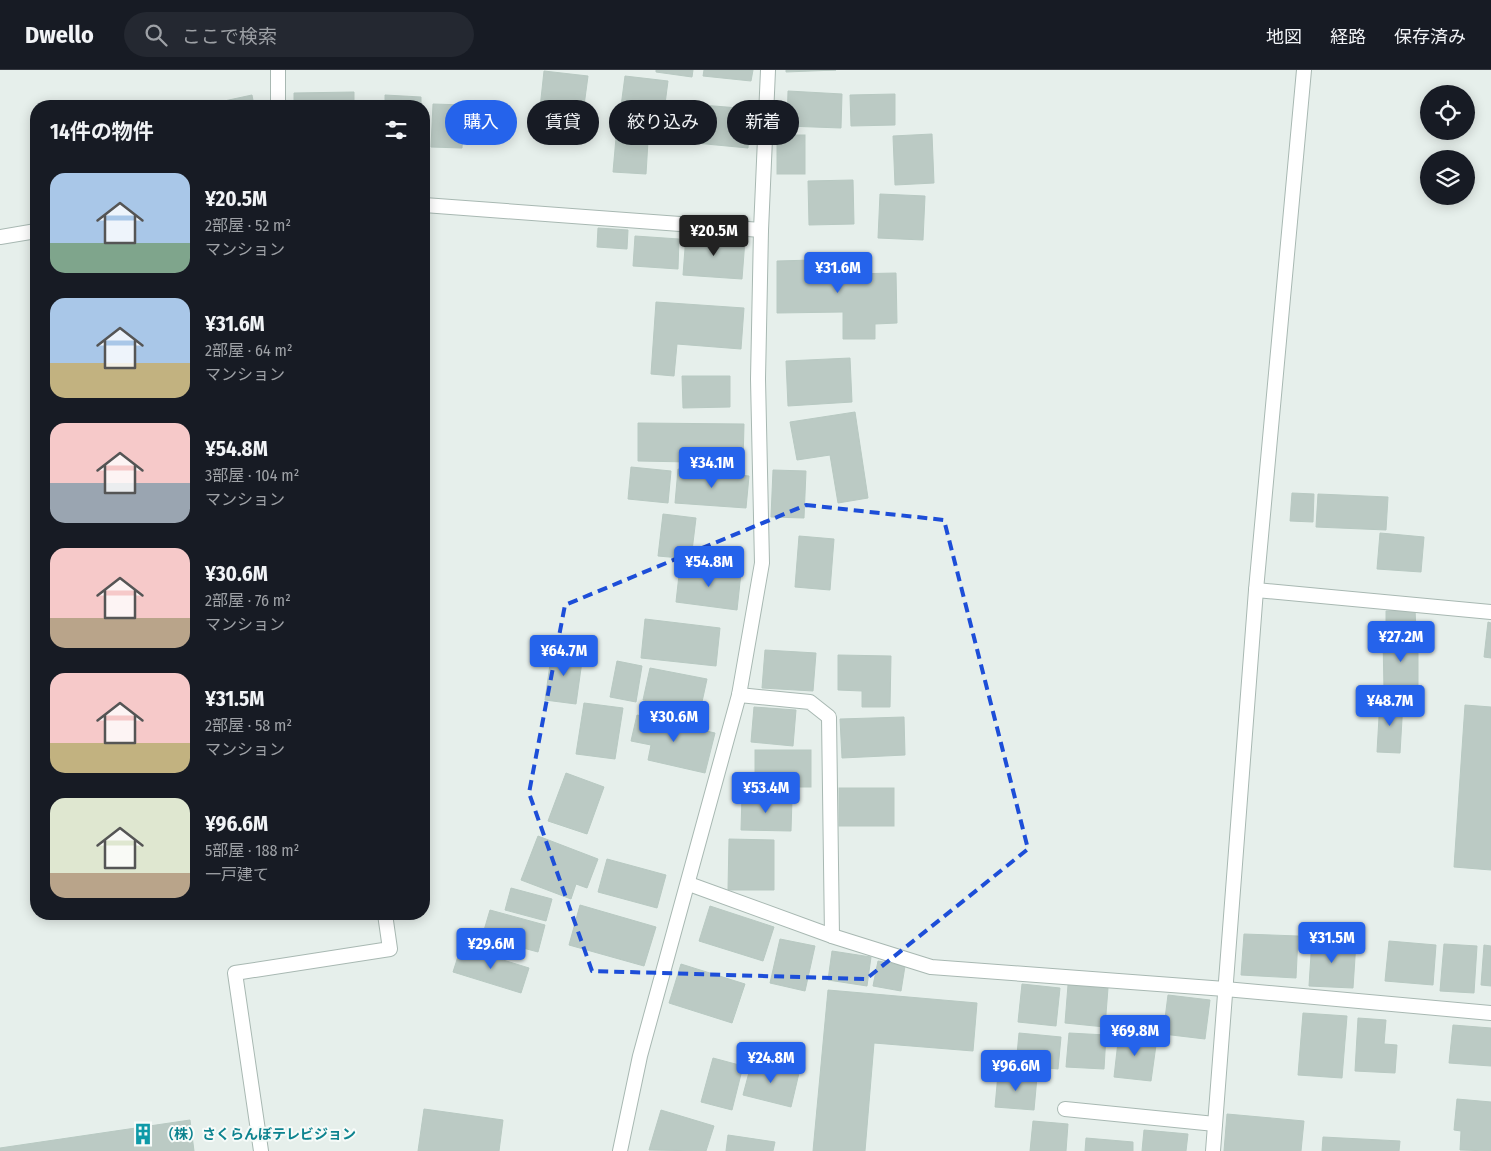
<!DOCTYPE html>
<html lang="ja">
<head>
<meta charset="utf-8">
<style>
  body { margin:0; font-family:"Fira Sans Condensed","Noto Sans JP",sans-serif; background:#242831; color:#f1f3f6; height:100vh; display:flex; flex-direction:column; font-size:19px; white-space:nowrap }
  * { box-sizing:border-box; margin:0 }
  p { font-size:16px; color:#9ea1a6 }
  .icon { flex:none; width:28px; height:28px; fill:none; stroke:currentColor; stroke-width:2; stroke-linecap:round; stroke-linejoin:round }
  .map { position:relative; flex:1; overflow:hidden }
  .panel { position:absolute; left:30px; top:30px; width:400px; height:820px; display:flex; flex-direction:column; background:#171b24; border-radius:20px; box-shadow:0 2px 12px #0003 }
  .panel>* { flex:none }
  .top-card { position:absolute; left:445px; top:30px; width:475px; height:45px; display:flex; gap:10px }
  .buttons { position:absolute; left:1420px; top:15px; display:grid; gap:10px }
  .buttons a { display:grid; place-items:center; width:55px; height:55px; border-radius:50%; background:#171b24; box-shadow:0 2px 12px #0003; font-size:25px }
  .price { position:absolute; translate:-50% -42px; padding:0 11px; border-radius:5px; background:#2563eb; color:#fff; font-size:16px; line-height:32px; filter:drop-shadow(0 1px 2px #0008) }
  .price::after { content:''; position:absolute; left:50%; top:30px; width:15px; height:11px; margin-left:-8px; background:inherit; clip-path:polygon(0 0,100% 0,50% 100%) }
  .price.on { background:#222; color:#fff }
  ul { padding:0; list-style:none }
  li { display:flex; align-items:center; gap:15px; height:125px; padding:0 20px }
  li span { display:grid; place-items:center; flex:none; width:140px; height:100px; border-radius:15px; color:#555 }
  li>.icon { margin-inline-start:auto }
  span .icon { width:60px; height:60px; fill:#fffc; stroke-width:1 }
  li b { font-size:21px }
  h2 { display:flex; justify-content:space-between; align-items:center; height:60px; padding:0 20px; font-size:21px }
  .chip { padding:0 18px; border-radius:22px; background:#171b24; box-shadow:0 2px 12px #0003; font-size:18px; line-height:45px }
  .chip.on { background:#2563eb; color:#fff }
  header { display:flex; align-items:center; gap:30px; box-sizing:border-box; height:70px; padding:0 25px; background:#171b24; border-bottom:1px solid #363941 }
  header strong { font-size:24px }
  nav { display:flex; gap:28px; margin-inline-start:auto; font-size:18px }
  .search { width:350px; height:45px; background:#242831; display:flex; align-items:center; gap:12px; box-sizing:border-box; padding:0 18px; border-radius:28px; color:#9ea1a6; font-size:19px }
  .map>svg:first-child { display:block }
  .building { fill:#bbcac4; stroke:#b8c9c2 }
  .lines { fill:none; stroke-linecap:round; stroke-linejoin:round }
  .lane-casing { stroke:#a8b8b2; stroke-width:16 }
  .lane { stroke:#fff; stroke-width:14 }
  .marked { fill:none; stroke:#1d4ed8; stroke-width:4; stroke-dasharray:10 6; stroke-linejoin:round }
  .labels { text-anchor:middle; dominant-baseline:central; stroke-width:4; stroke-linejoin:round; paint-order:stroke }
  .culture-label { font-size:14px; font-weight:bold; fill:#0d838f; stroke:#f7fbf9; text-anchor:start }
</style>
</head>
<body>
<header>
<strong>Dwello</strong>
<div class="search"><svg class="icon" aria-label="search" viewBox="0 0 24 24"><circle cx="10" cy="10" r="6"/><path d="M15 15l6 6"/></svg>ここで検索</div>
<nav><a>地図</a><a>経路</a><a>保存済み</a></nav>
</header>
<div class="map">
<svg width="1491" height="1081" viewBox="0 0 1491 1081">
  <rect width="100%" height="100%" fill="#e6efeb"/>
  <g class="building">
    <path d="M656 0H693L692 7 656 2Z"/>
    <path d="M704 0H753L751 11 703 6Z"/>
    <path d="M786 0H836L786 2Z"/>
    <path d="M544 1 588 6 583 43 540 38Z"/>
    <path d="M625 6 668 11 663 49 620 44Z"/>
    <path d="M788 21 842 24 841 58 787 56Z"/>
    <path d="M354 22V36H294V23Z"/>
    <path d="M895 24V55L851 56 850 25Z"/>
    <path d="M252 25 254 36H201Z"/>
    <path d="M385 25 421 27V36H385Z"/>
    <path d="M433 34 464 35 462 78 431 77Z"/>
    <path d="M689 34 751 39 748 78 685 72Z"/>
    <path d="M932 64 934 113 895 115 893 66Z"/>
    <rect x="777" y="65" width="28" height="39"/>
    <path d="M616 68 648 71 646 104 613 102Z"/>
    <path d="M853 110 854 154 809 155 808 111Z"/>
    <path d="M880 124 925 126 923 170 878 168Z"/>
    <path d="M598 158 628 160 627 179 597 177Z"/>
    <path d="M686 165 745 170 742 209 683 205Z"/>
    <path d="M635 166 679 169 678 199 633 196Z"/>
    <path d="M849 189V204L896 203 897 253 875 254V269H843V242L777 243V191Z"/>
    <path d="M656 232 744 238 741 279 677 274 674 306 651 304Z"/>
    <path d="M850 288 852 332 788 336 786 291Z"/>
    <path d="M682 306H730V337L683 338Z"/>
    <path d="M855 342 868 428 838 433 830 385 797 390 790 352Z"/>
    <path d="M638 353 744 354 743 393 638 391Z"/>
    <path d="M631 397 671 401 668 433 628 429Z"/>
    <path d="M678 399 749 406 746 438 675 433Z"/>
    <path d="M773 400 806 401 804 448 771 447Z"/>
    <path d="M1292 423 1314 424 1313 452 1290 451Z"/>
    <path d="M1318 424 1388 427 1386 460 1316 457Z"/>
    <path d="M663 444 696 448 691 489 658 486Z"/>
    <path d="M1380 463 1424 467 1421 502 1377 499Z"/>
    <path d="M799 466 834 469 830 520 795 517Z"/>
    <path d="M680 496 741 503 737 540 676 532Z"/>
    <path d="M1415 540 1416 559 1386 560V541Z"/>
    <path d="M645 549 720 558 716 596 641 588Z"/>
    <path d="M1488 552 1491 553V588L1484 587Z"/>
    <path d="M1383 567H1418V620H1384Z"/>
    <path d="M552 580 583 584 576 634 545 630Z"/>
    <path d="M765 580 816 583 813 621 762 618Z"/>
    <path d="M838 585 891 586 890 637H862V621L838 620Z"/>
    <path d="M617 591 642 596 636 632 610 627Z"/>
    <path d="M650 598 707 609 700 641 643 630Z"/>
    <path d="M1380 630 1403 632 1400 683 1377 682Z"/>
    <path d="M584 633 623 638 615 689 576 684Z"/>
    <path d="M1465 635 1491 637V800L1454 797Z"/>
    <path d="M754 637 796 640 793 676 751 672Z"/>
    <path d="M637 645 715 663 705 703 648 690 651 675 631 671Z"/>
    <path d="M904 647 905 685 842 688 840 649Z"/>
    <rect x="755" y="680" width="56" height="37"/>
    <path d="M566 703 604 717 587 764 548 751Z"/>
    <rect x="839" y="718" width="55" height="38"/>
    <path d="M742 726 792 728 791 761 741 760Z"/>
    <path d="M538 766 598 789 587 818 576 814 571 829 521 810Z"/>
    <path d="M729 769 774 770V820H728Z"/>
    <path d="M607 789 666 805 657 838 598 822Z"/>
    <path d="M511 818 552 829 546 851 505 840Z"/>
    <path d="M580 835 656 857 644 896 569 875Z"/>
    <path d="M710 836 774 857 763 891 699 871Z"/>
    <path d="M490 840 545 855 538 882 482 867Z"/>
    <path d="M1244 864 1298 866 1296 908 1241 905Z"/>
    <path d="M780 869 815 876 805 921 770 913Z"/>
    <path d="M1312 869 1356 872 1353 918 1309 916Z"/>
    <path d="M1389 871 1436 875 1433 915 1385 911Z"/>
    <path d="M1444 874 1477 876 1474 923 1440 921Z"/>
    <path d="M1484 875 1491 876V916L1481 915Z"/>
    <path d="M461 877 529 898 521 923 453 902Z"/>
    <path d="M832 881 871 887 867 916 828 910Z"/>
    <path d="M878 891 905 896 901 921 873 916Z"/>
    <path d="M681 894 745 914 732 953 669 933Z"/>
    <path d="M1022 914 1060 918 1056 956 1018 952Z"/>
    <path d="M1068 915 1108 918 1105 957 1065 953Z"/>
    <path d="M828 920 977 933 973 981 874 973 865 1081H813Z"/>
    <path d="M1168 925 1210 930 1205 969 1163 964Z"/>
    <path d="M1303 943 1347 946 1342 1008 1298 1005Z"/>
    <path d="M1358 948 1386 950 1384 974 1397 975 1395 1003 1355 1001Z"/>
    <path d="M1453 955 1491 958V996L1449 993Z"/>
    <path d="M1019 963 1061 967 1058 999 1016 995Z"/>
    <path d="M1069 963 1106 965 1104 999 1066 997Z"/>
    <path d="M1119 963 1157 968 1151 1011 1114 1007Z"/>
    <path d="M713 988 743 996 732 1040 701 1032Z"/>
    <path d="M752 991 799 1003 791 1037 743 1025Z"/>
    <path d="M998 1004 1037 1007 1034 1040 995 1037Z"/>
    <path d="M1457 1029 1491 1032V1081L1460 1080 1461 1061 1454 1060Z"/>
    <path d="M424 1039 503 1050 499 1081H418Z"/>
    <path d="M661 1040 714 1056 706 1081 649 1080Z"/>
    <path d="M1227 1044 1304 1051 1301 1081H1224Z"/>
    <path d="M190 1050 194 1081H0V1078Z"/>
    <path d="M1033 1051 1068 1054 1066 1081H1030Z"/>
    <path d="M1144 1060 1188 1064 1186 1081H1142Z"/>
    <path d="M728 1065 775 1072 773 1081H726Z"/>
    <path d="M1323 1067 1400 1071 1399 1081H1322Z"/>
    <path d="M1086 1068 1133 1072V1081H1085Z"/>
  </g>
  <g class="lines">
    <g class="lane-casing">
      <g id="lane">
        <path d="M278 0V36"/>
        <path d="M424 135 761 160"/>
        <path d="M0 167 36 161"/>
        <path d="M1256 520 1491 542"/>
        <path d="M739 625 810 632 829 647 832 866"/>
        <path d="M689 814 832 866 931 897 1225 919 1491 943"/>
        <path d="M1065 1039 1215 1054"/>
        <path d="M261 1081 235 903 390 879 385 844"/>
        <path d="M620 1081 640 986 739 625 762 493 758 309 761 160 768 0"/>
        <path d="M1213 1081 1256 520 1304 0"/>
      </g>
    </g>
    <use href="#lane" class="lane"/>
  </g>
  <path class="marked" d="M806 435 944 450 1028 779 866 909 592 901 529 723 565 535Z"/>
  <defs>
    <g id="building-bare" transform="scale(1.725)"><path d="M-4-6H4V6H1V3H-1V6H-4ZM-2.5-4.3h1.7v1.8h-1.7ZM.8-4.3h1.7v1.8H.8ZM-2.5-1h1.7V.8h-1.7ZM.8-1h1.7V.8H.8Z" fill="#0f9aa8" stroke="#f7fbf9" stroke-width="2.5" paint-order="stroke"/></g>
  </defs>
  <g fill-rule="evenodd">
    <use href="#building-bare" x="143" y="1064"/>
  </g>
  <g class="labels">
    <g class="culture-label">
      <text x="160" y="1064">（株）さくらんぼテレビジョン</text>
    </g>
  </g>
</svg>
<div class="buttons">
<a><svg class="icon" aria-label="locate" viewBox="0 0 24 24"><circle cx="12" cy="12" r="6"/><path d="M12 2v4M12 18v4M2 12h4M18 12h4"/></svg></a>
<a><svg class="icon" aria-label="layers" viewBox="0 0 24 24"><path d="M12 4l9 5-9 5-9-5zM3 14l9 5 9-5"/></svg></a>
</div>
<b class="price on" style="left:714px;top:187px">¥20.5M</b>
<b class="price" style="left:838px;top:224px">¥31.6M</b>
<b class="price" style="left:712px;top:419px">¥34.1M</b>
<b class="price" style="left:709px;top:518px">¥54.8M</b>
<b class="price" style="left:1401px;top:593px">¥27.2M</b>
<b class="price" style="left:564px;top:607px">¥64.7M</b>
<b class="price" style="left:1390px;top:657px">¥48.7M</b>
<b class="price" style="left:674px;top:673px">¥30.6M</b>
<b class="price" style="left:766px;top:744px">¥53.4M</b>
<b class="price" style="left:1332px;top:894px">¥31.5M</b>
<b class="price" style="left:491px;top:900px">¥29.6M</b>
<b class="price" style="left:1135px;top:987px">¥69.8M</b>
<b class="price" style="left:771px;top:1014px">¥24.8M</b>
<b class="price" style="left:1016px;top:1022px">¥96.6M</b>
<div class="top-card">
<a class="chip on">購入</a>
<a class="chip">賃貸</a>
<a class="chip">絞り込み</a>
<a class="chip">新着</a>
</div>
<section class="panel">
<h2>14件の物件<svg class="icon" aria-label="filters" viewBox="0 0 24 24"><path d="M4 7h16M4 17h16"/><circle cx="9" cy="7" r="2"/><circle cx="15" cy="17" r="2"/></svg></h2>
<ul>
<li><span style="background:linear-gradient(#a9c7e8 70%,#7fa58c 0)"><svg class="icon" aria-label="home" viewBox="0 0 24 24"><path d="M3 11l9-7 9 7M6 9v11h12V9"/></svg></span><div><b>¥20.5M</b><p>2部屋 · 52 m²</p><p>マンション</p></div></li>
<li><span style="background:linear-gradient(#a9c7e8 65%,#c2b280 0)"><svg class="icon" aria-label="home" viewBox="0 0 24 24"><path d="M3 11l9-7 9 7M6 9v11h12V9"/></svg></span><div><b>¥31.6M</b><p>2部屋 · 64 m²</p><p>マンション</p></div></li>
<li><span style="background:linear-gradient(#f6c9c9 60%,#9aa5b1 0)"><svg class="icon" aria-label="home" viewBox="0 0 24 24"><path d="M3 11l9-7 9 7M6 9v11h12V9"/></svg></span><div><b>¥54.8M</b><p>3部屋 · 104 m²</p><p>マンション</p></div></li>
<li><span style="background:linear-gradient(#f6c9c9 70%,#b9a48a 0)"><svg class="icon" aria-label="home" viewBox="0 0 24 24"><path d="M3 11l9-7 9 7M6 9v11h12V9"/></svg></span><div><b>¥30.6M</b><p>2部屋 · 76 m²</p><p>マンション</p></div></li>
<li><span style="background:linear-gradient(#f6c9c9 70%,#c2b280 0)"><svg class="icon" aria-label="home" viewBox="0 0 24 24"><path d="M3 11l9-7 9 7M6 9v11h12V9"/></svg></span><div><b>¥31.5M</b><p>2部屋 · 58 m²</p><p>マンション</p></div></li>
<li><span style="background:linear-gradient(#dfe7d0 75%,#b9a48a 0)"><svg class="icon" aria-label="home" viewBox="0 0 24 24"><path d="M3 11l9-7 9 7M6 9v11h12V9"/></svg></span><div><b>¥96.6M</b><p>5部屋 · 188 m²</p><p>一戸建て</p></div></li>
</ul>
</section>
</div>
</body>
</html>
